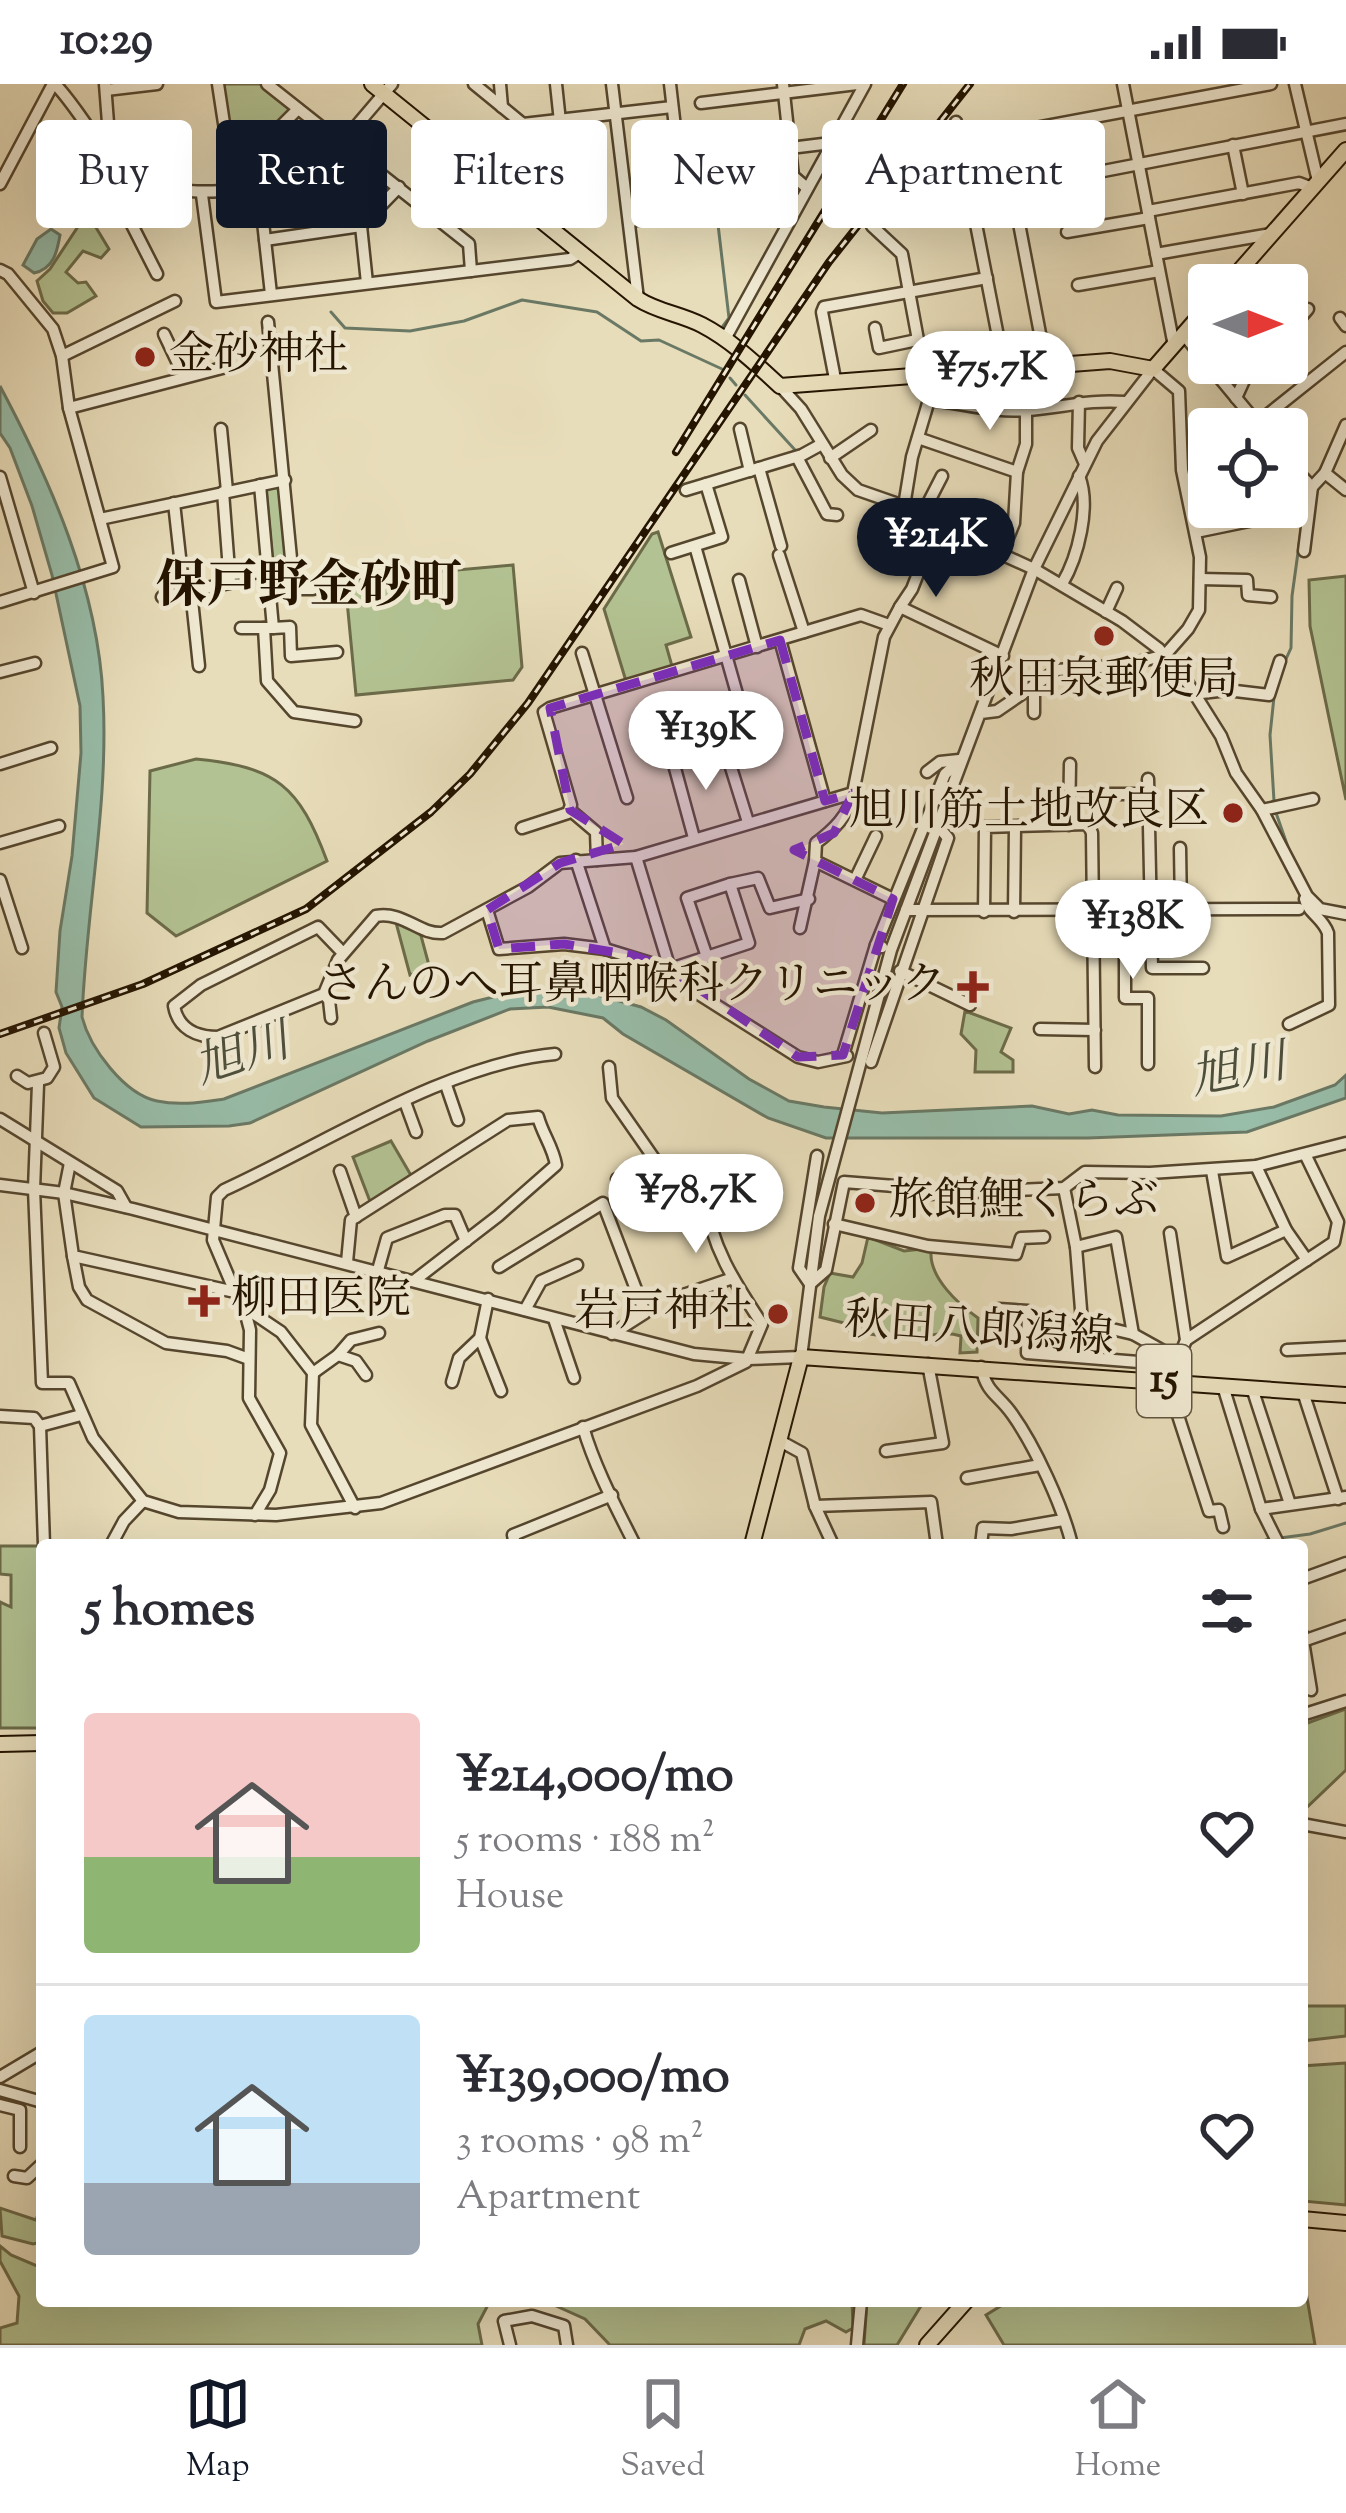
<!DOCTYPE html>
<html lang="en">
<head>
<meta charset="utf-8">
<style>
  body { margin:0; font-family:"Sorts Mill Goudy","Noto Serif JP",serif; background:#f7f7f7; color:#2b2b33; height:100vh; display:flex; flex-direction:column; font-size:45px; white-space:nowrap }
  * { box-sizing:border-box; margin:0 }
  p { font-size:39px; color:#7c7c81 }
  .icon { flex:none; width:66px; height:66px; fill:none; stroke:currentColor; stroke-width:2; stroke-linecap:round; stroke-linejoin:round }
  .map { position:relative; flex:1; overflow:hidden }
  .drawer { position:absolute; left:36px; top:1455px; width:1272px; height:768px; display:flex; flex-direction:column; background:#fff; border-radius:12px; box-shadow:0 12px 48px #0002 }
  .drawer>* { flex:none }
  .hud { position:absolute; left:36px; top:36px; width:1275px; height:108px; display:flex; gap:24px }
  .needle { width:78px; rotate:90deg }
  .buttons { position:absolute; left:1188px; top:180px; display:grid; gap:24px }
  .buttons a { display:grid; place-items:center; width:120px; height:120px; border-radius:12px; background:#fff; box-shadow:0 12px 48px #0002; font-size:60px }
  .price { position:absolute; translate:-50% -102px; padding:0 27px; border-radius:42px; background:#fff; color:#222; font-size:39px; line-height:78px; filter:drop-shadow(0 3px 6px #0008) }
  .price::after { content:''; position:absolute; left:50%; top:72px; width:36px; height:27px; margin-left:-18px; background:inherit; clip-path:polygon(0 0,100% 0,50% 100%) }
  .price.current { background:#111827; color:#fff }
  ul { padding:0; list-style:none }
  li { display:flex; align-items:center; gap:36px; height:300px; padding:0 48px }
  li+li { border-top:3px solid #e1e1e2 }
  li span { display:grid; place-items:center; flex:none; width:336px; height:240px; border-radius:12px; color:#555 }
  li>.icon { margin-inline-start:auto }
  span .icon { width:144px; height:144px; fill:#fffc; stroke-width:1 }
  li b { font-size:51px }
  h2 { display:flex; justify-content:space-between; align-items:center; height:144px; padding:0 48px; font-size:51px }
  .chip { padding:0 42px; border-radius:12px; background:#fff; box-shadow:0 12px 48px #0002; font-size:42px; line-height:108px }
  .chip.current { background:#111827; color:#fff }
  .status { display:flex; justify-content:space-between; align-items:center; height:84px; padding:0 60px; background:#fff; direction:ltr }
  .status svg { height:33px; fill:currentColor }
  .tab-bar { display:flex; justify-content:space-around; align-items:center; height:168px; border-top:3px solid #e1e1e2; background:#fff; font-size:33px; color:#7c7c81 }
  .tab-bar a { display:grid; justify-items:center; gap:6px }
  .tab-bar .current { color:#111827 }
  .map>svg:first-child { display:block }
  .green { fill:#b3c292; stroke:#6c6b49; stroke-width:3 }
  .water { fill:#98bda9; stroke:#6a7965; stroke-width:3 }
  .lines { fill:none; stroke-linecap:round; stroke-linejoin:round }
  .stream { stroke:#6a7965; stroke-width:3 }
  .minor-casing { stroke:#55462e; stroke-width:15 }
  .major-casing { stroke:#241400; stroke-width:18 }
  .minor { stroke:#f0e9d2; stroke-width:10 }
  .major { stroke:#e8ddba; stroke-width:14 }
  .rail-casing { stroke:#241400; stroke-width:8 }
  .rail { stroke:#f0e9d2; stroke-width:3; stroke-dasharray:9; stroke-linecap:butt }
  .marked { fill:#7b2cbf; fill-opacity:0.2; stroke:#7b2cbf; stroke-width:9; stroke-dasharray:24 15; stroke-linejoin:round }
  .poi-dot { fill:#8f2418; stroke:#f0e9d2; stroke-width:4.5 }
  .labels { text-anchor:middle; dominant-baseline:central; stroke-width:9; stroke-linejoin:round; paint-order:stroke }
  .shield { fill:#f0e9d2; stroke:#61543f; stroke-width:3 }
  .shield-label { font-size:42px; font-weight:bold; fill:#241400 }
  .poi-label { font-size:45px; fill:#241400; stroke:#f0e9d2; text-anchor:start }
  .street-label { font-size:45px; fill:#241400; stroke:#f0e9d2 }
  .water-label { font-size:48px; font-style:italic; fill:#4d4f3b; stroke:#f0e9d2 }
  .quarter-label { font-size:51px; font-weight:bold; fill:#241400; stroke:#f0e9d2 }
</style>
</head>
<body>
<div class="status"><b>10:29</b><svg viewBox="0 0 49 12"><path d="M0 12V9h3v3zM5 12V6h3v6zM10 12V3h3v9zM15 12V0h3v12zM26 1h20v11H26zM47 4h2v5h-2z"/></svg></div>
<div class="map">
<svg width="1346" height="2261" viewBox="0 0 1346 2261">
  <rect width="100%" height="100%" fill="#e8ddba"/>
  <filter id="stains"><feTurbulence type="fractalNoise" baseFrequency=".00167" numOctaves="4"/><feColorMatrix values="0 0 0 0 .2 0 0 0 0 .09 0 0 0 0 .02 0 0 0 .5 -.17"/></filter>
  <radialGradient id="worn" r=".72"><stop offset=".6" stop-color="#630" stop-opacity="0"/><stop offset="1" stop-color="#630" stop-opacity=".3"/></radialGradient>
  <g class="green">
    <path d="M221 0H260L292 26 281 39 230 49Z"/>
    <path d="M85 132H89L109 165 101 174 83 167 66 188 78 199 86 198 96 212 67 229H53L43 217 37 197 50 185Z"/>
    <path d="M282 403 288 482 273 483 266 405Z"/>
    <path d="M658 448 691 553 666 561 672 582 626 597 604 525 652 450Z"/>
    <path d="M513 481 522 583 513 596 356 611 345 496Z"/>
    <path d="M1346 492V716L1310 542 1309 496Z"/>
    <path d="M196 675C277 683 299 702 327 777L176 852 147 829 150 687Z"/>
    <path d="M395 835 420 848 430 885 410 891Z"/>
    <path d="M965 927 1011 944 1001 968 1013 976V988H975L976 966 961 950Z"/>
    <path d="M391 1057 412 1093 371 1120 353 1073Z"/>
    <path d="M868 1153 904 1167 922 1165 931 1169C930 1194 958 1220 978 1234L977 1268 960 1269 961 1252C944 1246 931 1252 913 1254 891 1255 867 1249 845 1246L844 1239 820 1233 824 1203 830 1189 853 1193 862 1179Z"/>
    <path d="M0 1462H40V1644H0V1518L11 1523V1491L0 1490Z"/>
    <path d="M1346 1625V1686L1302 1728V1641Z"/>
    <path d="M1302 1922H1346V1952L1302 1957Z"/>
    <path d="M1346 1979V2121L1302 2117V1982Z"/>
    <path d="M42 2120V2158L33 2160 2 2152 0 2124 36 2136Z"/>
    <path d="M0 2162 11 2171 42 2184V2217H490L478 2240 482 2261H0V2244L17 2239 19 2212 0 2177Z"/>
    <path d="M1302 2184 1315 2261H1004L986 2231 1009 2217H1302Z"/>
    <path d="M545 2217H852L853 2244 846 2248 826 2237 805 2245 799 2261H610L585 2235Z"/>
    <path d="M867 2217H924L897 2261H864Z"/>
  </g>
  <g class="water">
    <path d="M51 145 60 151C57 169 53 185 34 189L23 181 37 155Z"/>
    <path d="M0 302C50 396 98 504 103 613 109 719 86 827 82 933 90 964 124 1010 157 1017 180 1022 202 1018 224 1015L473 918 521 906 576 905 641 923 666 936 749 995 789 1017 824 1023 882 1029 1032 1022 1069 1030 1092 1026 1118 1031 1221 1032 1274 1023 1335 1001 1346 991V1014L1247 1048 1088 1054H826L768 1034 623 950 603 934 548 923 510 925 428 957 250 1039 229 1042 141 1043 94 1014 66 969 59 944 62 923 56 908 60 847 72 772 81 669 80 622 52 491 32 422 10 364 0 349Z"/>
  </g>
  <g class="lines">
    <g class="stream">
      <path d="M711 80 716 123"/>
      <path d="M717 132 729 234 723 242"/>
      <path d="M331 228 345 244 410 247 464 237 522 216 597 228 641 257 659 256 722 285"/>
      <path d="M730 294 736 301"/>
      <path d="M745 311 796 367"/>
      <path d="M1286 575 1291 564 1292 512 1304 425"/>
      <path d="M1274 717 1270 651 1274 613"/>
      <path d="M1275 726 1289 766"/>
      <path d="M1280 1454 1310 1450 1346 1439"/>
      <path d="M1251 1461 1269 1455"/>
    </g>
    <g class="minor-casing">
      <g id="minor">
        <path d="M55 0C79 25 94 58 120 81 168 125 253 103 311 95L392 0"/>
        <path d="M105 0 110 65"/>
        <path d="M218 0 234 105"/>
        <path d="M267 0 469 160 471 187"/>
        <path d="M474 0 523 40 672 23"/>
        <path d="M500 0 502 23"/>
        <path d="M612 0 638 215"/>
        <path d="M783 0 793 92 807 104"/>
        <path d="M1123 0 1174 262"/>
        <path d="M1295 0 1318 97"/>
        <path d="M106 6 157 0"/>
        <path d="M701 19 857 0"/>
        <path d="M956 38 1004 283"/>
        <path d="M1002 50 1046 281"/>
        <path d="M226 53 279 44 298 25"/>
        <path d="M961 58 1271 0"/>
        <path d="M1233 61 1243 110"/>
        <path d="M708 74 831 59"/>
        <path d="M121 82 100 99 129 135 157 190"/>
        <path d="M1057 96 1346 40"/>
        <path d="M0 100 53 0"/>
        <path d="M259 102 271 210"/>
        <path d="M202 111 216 218 570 175 581 168"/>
        <path d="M720 127 800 116"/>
        <path d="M1148 127 1299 99 1312 104"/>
        <path d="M629 137 685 130 670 0"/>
        <path d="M548 139 568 113 556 0"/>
        <path d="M446 140 523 40"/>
        <path d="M361 142 367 199"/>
        <path d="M872 142 902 170 924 288"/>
        <path d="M1067 148 1149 134"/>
        <path d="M265 156 361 142 399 103"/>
        <path d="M1156 170 1271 150"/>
        <path d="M0 186 8 190 53 245 62 272 69 324 113 483 0 518"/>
        <path d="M1078 201 1159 187"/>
        <path d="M1340 234 1346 242"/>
        <path d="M268 238 294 505H313"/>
        <path d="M1287 242 1295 240 1308 225"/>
        <path d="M875 244 879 264 917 256"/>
        <path d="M164 250 184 292"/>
        <path d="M1184 251 1262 345"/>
        <path d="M725 255 865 0"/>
        <path d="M62 272 175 217"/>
        <path d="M835 295 822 228 824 223 987 194"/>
        <path d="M780 302 801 325 842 391 858 406 904 422 937 441 1034 485 1122 537 1159 565 1184 593 1221 652 1236 689 1262 726 1307 812 1320 825 1346 830"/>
        <path d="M1236 314 1252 279"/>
        <path d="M1079 318 1078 364 1085 380"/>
        <path d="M69 324 226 283"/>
        <path d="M1257 339 1346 268"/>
        <path d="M221 345 227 407"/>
        <path d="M740 345 750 387"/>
        <path d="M918 354 1017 388"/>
        <path d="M797 373 827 430 837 431"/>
        <path d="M830 374 871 346"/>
        <path d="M1287 377 1312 403 1325 389 1346 341"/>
        <path d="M759 384 781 462"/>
        <path d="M1325 389 1346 406"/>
        <path d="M0 393 34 509"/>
        <path d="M260 401 273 544H264L267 597 294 628 355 637"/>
        <path d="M686 406 802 371 822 360"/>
        <path d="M174 419 184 509"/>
        <path d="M904 422 912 373 929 316C962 319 993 329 1027 326 1060 324 1090 315 1124 318"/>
        <path d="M1287 422 1312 403 1304 467"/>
        <path d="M922 431 942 392"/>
        <path d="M100 435 285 396"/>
        <path d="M1196 448 1259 435 1284 423"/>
        <path d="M695 462 743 631 761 625"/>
        <path d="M671 469 722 453 706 400"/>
        <path d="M779 471 804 548"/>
        <path d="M1001 471 1014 439 1017 388 1026 360V326"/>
        <path d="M229 490 292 487"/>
        <path d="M1200 495 1247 496 1248 511 1271 513"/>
        <path d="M739 496 757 563"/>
        <path d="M1062 500C1078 473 1091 422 1079 392"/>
        <path d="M191 507 199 582"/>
        <path d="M162 513 230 499 223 408"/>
        <path d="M900 523 912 505 937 441"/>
        <path d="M1106 528 1117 504"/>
        <path d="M241 544H264"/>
        <path d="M273 544 290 543 291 572 337 568"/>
        <path d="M780 556 825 717"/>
        <path d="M582 569 627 714"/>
        <path d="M0 588 35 579"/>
        <path d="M1034 601V629"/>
        <path d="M1193 610 1227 606 1269 611 1280 577"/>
        <path d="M724 661 748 738"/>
        <path d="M673 677 694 754"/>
        <path d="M0 680 51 664"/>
        <path d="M927 688 940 678 959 676"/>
        <path d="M1148 695 1152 884H1203"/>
        <path d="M853 709C850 731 832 747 816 759L815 777 893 815"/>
        <path d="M1097 710H1148"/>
        <path d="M570 726 596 748 597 776"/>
        <path d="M1262 726 1313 715"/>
        <path d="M1069 741 1070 680"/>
        <path d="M522 744 568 729 571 721 544 628 550 624 861 531 889 541"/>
        <path d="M0 759 59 742"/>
        <path d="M1180 764 1181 826"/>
        <path d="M636 773 670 885 678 897 798 973 818 978 847 972"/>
        <path d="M576 776 605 865"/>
        <path d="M0 796 22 864"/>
        <path d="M855 796 876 752"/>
        <path d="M730 800 758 794 770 824 809 815"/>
        <path d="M487 826 499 865 564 860 605 865 670 885 749 859 730 800 687 814 707 873"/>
        <path d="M906 826 1299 825"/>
        <path d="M1125 826V914H1148V980"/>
        <path d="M984 828 985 743 1088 740 1092 749 1095 983"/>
        <path d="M1014 828 1015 743"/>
        <path d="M800 844 815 777"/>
        <path d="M876 861 945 690 959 678"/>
        <path d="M343 869 318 843 201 901 174 922C178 945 197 953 218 953L324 910 338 876 376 832C404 827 419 851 443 849L528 803 560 779 636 773 853 709 884 553 900 523 1003 572"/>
        <path d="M900 887 970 921"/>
        <path d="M324 910 329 916 331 934"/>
        <path d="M1289 940 1329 921 1328 849C1323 834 1308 829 1305 815"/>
        <path d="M1040 945 1095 946"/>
        <path d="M843 971 876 861 882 863"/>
        <path d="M871 978 948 754 938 742"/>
        <path d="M17 992 28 999 47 994 54 983 44 949"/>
        <path d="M38 1000 34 1105 42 1299H69L93 1354 143 1417 179 1428 276 1431 381 1419 697 1302 746 1278 762 1240C735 1199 710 1161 705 1112L669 1096 612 1014 609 983"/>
        <path d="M446 1001 458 1036"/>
        <path d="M405 1018 416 1048"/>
        <path d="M0 1035 117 1107 126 1123"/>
        <path d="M70 1079 64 1109 73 1172 235 1208"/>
        <path d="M1256 1082 1286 1146 1307 1176"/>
        <path d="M340 1087 356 1133"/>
        <path d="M1212 1087 1227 1173 1286 1146"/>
        <path d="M617 1095 658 1078"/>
        <path d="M0 1101 64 1109 133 1125 694 1270 748 1275 801 1273 819 1132 891 866 1034 485 1097 357 1153 285 1179 307 1182 386 1200 473 1199 526 1188 545 1165 571 1127 581 1057 586 997 627 981 629"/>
        <path d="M1064 1104 1076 1163 1082 1238 1133 1250 1178 1275"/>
        <path d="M834 1140 928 1162 1016 1170 1021 1154 1044 1153"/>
        <path d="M1076 1163 1116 1153 1133 1250"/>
        <path d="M73 1172 79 1203 87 1216 166 1259 227 1267 249 1275"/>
        <path d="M347 1178 351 1136 508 1036 538 1033C543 1051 553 1063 556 1081L498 1132 415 1196"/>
        <path d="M499 1183 603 1119 645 1229 612 1250"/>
        <path d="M378 1186 387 1154 445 1131H455L466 1157"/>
        <path d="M810 1200 826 1186 844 1098 907 1103 928 1110 1064 1104 1085 1088 1150 1089 1256 1082 1346 1059"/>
        <path d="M810 1200 799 1184 817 1072"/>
        <path d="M683 1211 733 1194"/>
        <path d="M244 1223 250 1246 249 1314 280 1369 270 1406 255 1431"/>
        <path d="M999 1225 1028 1227 1027 1269 1176 1281 1186 1256 1170 1149"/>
        <path d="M525 1226 541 1197 577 1181"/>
        <path d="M554 1235 574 1294"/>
        <path d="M480 1254 501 1307"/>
        <path d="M1186 1256 1334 1158 1338 1138 1306 1072"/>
        <path d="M1287 1266 1346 1263"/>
        <path d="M338 1271 351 1256 379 1249"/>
        <path d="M981 1283C987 1310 998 1310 1012 1330 1035 1362 1063 1423 1072 1461"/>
        <path d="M313 1289 338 1271 356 1277 366 1291"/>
        <path d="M452 1298 459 1274 480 1254 488 1215"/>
        <path d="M1171 1298 1172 1313 1209 1427 1219 1426 1223 1443"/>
        <path d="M1223 1302 1261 1425 1279 1461"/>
        <path d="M1252 1304 1290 1420"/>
        <path d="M1303 1308 1338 1415"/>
        <path d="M0 1332 34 1334 40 1342 81 1331"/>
        <path d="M40 1342 44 1461"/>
        <path d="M583 1343C595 1384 616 1423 635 1461"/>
        <path d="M780 1357 802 1369 815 1422 833 1461"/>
        <path d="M886 1367 943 1359 928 1280"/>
        <path d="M967 1394 1040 1381"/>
        <path d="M815 1422 931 1418 937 1461"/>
        <path d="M355 1424 311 1341 313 1289 281 1248 244 1223 235 1208 213 1156 217 1113 224 1106C323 1061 448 979 555 970"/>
        <path d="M1261 1425 1346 1413"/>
        <path d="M111 1461 124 1437 143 1417"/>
        <path d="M515 1461 513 1451 612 1411"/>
        <path d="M981 1461 983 1444 1011 1445 1063 1436"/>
        <path d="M1302 1495 1346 1479"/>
        <path d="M1302 1550 1303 1557 1346 1542"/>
        <path d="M1303 1557 1311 1606"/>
        <path d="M1302 1631 1346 1617"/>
        <path d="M1302 1740 1346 1748"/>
        <path d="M0 1993 42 1968"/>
        <path d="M0 2006 42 2018"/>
        <path d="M0 2021 20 2026V2063"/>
        <path d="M14 2092 27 2094 42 2080"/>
        <path d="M510 2261 504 2237 532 2232 564 2242 567 2261"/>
        <path d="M857 2261 861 2217"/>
      </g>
    </g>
    <g class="major-casing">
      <g id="major">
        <path d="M372 0 638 215C658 228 681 230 702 241 731 256 756 280 780 302L1110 277 1153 285 1209 221"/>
        <path d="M1227 201 1346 66"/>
        <path d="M752 1461 801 1273 1346 1311"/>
        <path d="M0 1660 42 1659"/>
        <path d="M1302 2135 1346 2139"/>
        <path d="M927 2261 966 2217"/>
      </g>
    </g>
    <use href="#minor" class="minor"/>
    <use href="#major" class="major"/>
    <g class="rail-casing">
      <g id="rail">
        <path d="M676 368 903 0"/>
        <path d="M0 950 143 900 306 825 431 728 470 690 528 619 829 178 970 0"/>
      </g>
    </g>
    <use href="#rail" class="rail"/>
  </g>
  <path class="marked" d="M780 556 825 717 853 709 834 749 794 766 893 815 843 971 798 973 670 885 631 871 564 860 499 865 487 826 560 779 624 760 570 726 550 624Z"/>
  <g class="poi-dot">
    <circle cx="145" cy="273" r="12"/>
    <circle cx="1104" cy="552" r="12"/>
    <circle cx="1233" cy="729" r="12"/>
    <path d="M967 885h12v12h12v12h-12v12h-12v-12h-12v-12h12z"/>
    <circle cx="865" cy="1119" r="12"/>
    <path d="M198 1199h12v12h12v12h-12v12h-12v-12h-12v-12h12z"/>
    <circle cx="778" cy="1230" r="12"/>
  </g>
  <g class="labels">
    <rect class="shield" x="1137" y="1261" width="54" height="72" rx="9"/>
    <g class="shield-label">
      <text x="1164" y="1297">15</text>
    </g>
    <g class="poi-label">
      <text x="169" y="273">金砂神社</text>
      <text x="1104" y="598" text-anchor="middle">秋田泉郵便局</text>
      <text x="1209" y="729" text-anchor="end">旭川筋土地改良区</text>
      <text x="946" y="903" text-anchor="end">さんのへ耳鼻咽喉科クリニック</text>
      <text x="889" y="1119">旅館鯉くらぶ</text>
      <text x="231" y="1217">柳田医院</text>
      <text x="754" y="1230" text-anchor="end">岩戸神社</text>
    </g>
    <g class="street-label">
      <text transform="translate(979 1248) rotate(4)">秋田八郎潟線</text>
    </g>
    <g class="water-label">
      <text transform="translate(243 973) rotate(-18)">旭川</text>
      <text transform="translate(1239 989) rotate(-11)">旭川</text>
    </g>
    <g class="quarter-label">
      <text x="309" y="504">保戸野金砂町</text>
    </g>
  </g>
  <rect width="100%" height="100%" filter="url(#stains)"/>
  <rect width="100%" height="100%" fill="url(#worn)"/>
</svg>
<div class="buttons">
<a><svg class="needle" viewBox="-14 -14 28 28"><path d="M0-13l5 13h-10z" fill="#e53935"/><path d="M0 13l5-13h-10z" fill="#7c7c81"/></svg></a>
<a><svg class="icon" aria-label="locate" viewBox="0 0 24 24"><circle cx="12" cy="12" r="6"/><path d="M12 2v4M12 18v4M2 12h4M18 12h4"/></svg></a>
</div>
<b class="price" style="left:990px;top:349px">¥75.7K</b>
<b class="price current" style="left:936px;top:516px">¥214K</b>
<b class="price" style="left:706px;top:709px">¥139K</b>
<b class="price" style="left:1133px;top:898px">¥138K</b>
<b class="price" style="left:696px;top:1172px">¥78.7K</b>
<div class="hud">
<a class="chip">Buy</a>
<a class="chip current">Rent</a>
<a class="chip">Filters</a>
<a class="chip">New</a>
<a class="chip">Apartment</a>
</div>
<section class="drawer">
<h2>5 homes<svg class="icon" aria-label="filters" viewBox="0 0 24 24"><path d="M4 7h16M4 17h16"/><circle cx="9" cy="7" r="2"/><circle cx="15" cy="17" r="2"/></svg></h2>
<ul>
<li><span style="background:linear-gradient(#f6c9c9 60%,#8fb573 0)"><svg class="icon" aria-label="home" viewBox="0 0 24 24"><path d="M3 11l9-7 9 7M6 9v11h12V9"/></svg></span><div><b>¥214,000/mo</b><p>5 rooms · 188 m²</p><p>House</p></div><svg class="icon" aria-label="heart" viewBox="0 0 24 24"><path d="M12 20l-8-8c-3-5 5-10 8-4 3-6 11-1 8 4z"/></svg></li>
<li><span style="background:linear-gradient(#bfe0f5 70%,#9aa5b1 0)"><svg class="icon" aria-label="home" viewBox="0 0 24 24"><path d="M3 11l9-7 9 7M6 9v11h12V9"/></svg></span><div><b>¥139,000/mo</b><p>3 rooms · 98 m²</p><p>Apartment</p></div><svg class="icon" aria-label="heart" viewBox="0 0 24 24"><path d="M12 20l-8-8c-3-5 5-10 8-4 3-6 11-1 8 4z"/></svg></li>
</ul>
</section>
</div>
<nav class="tab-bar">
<a class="current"><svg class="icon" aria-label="map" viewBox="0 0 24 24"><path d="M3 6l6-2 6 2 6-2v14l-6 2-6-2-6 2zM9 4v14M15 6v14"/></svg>Map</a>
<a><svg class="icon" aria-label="saved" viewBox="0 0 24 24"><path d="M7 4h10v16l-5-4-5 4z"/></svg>Saved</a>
<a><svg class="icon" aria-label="home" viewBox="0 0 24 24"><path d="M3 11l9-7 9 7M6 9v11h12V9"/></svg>Home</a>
</nav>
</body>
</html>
